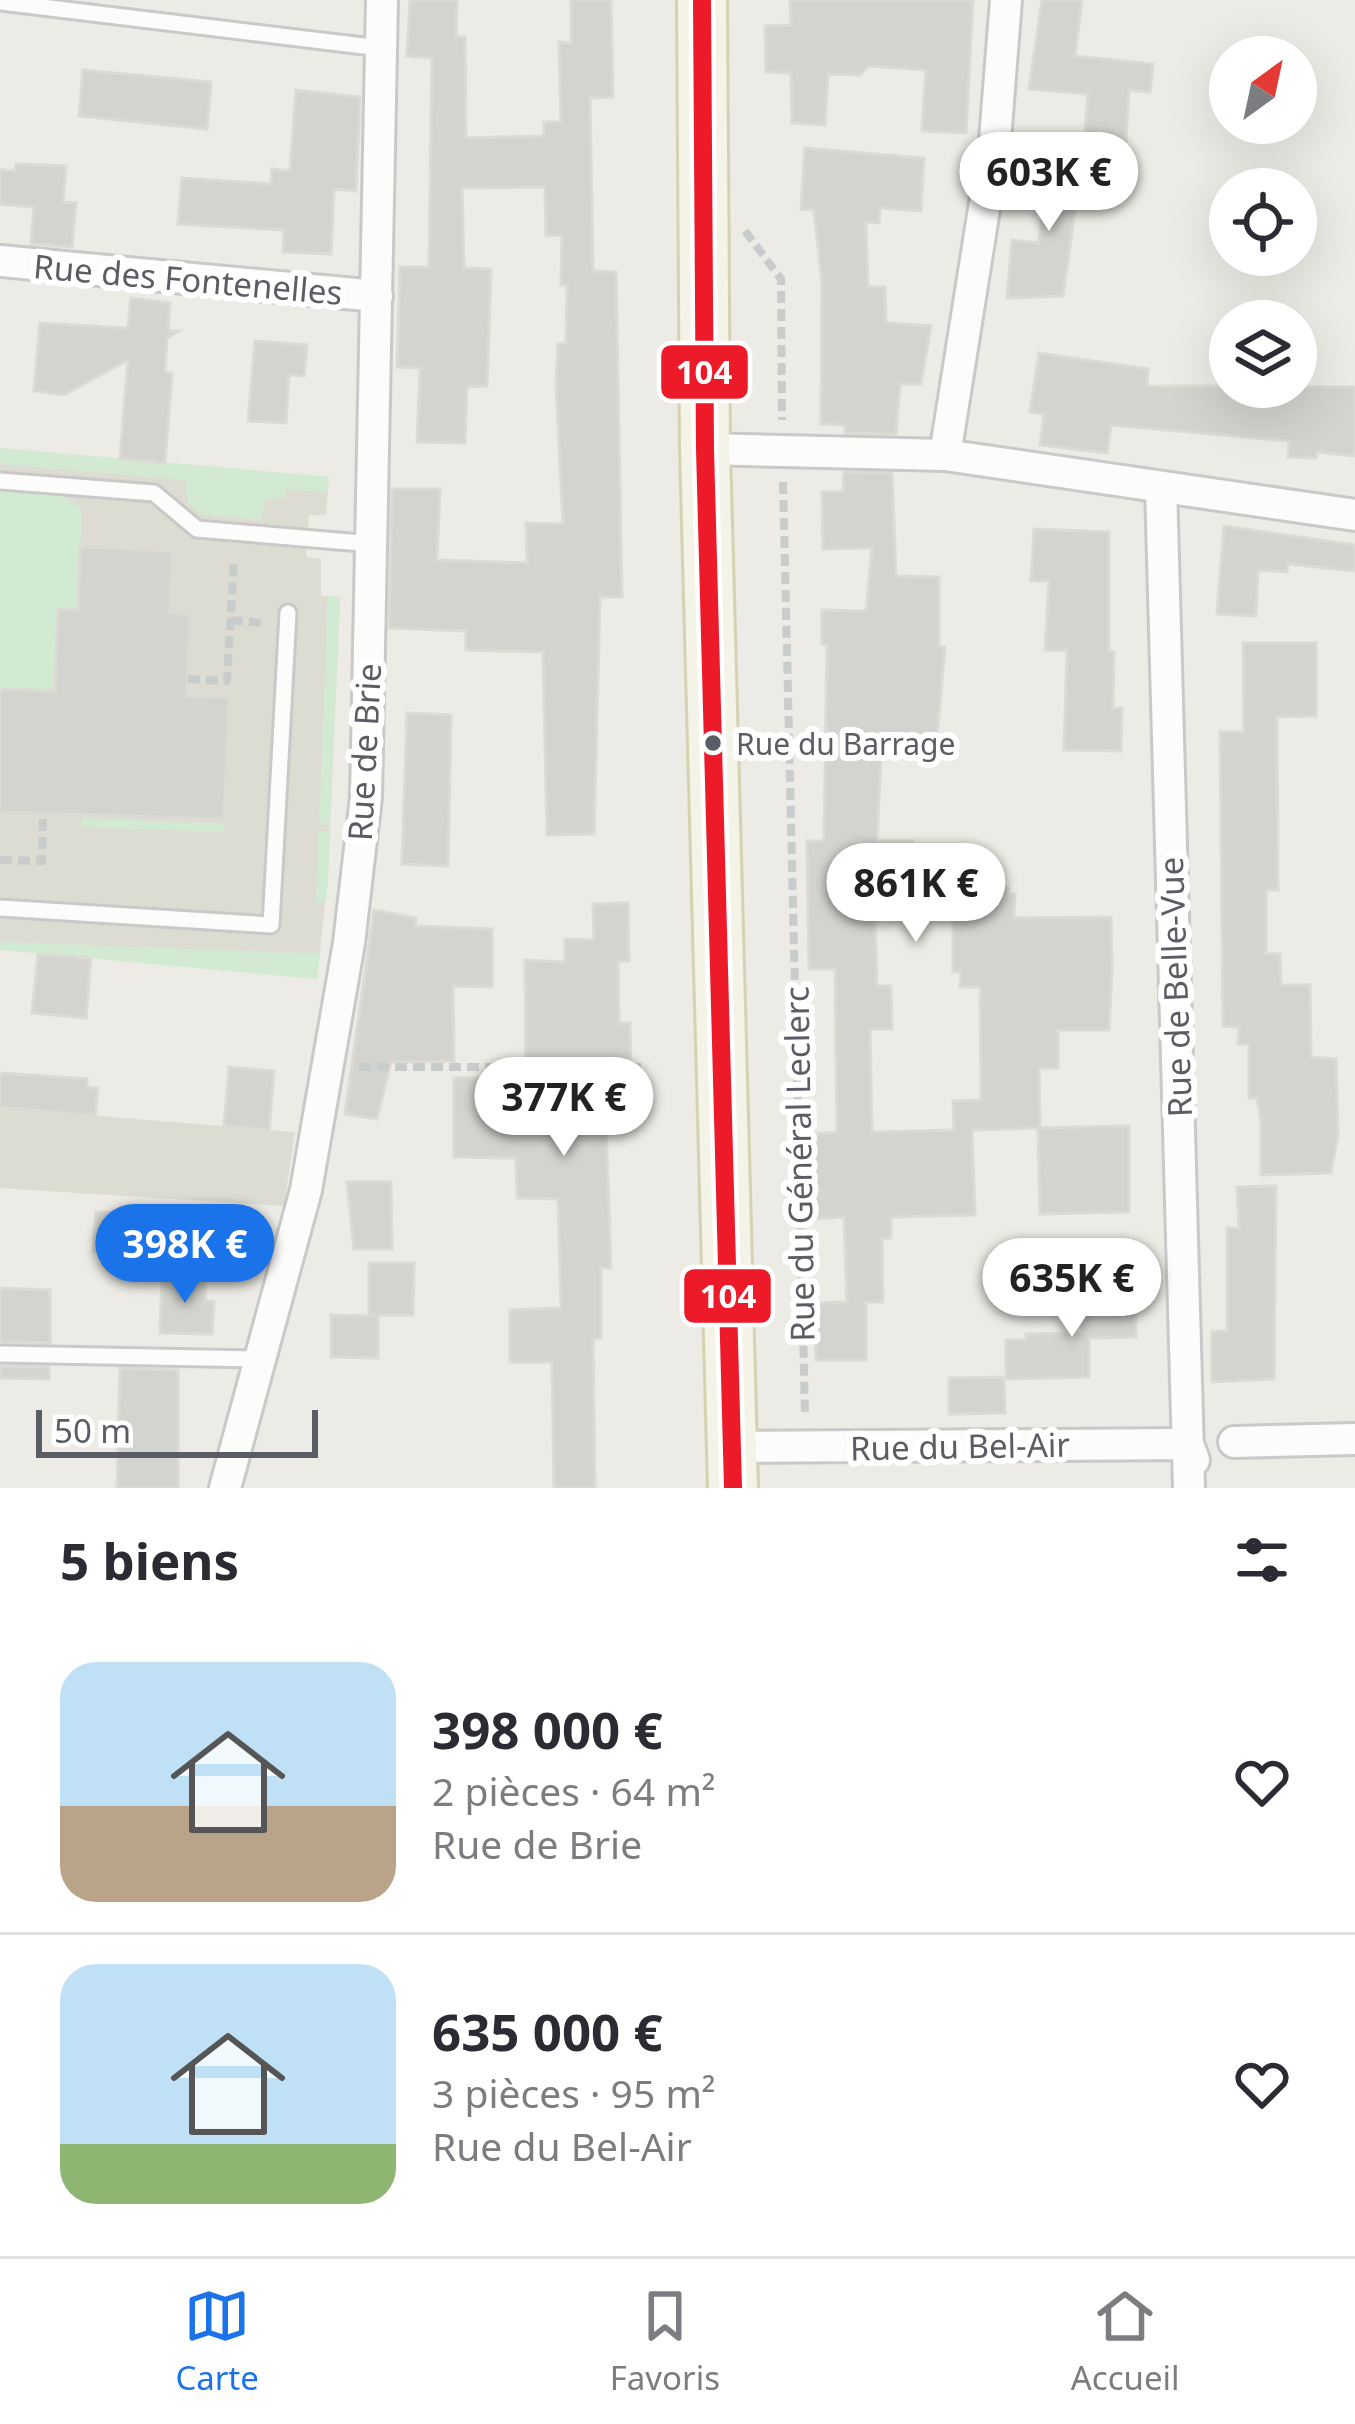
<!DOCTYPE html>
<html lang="fr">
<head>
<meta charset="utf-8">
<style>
  body { margin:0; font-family:"Noto Sans",sans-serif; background:#f7f7f7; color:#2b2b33; height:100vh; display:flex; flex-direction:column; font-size:45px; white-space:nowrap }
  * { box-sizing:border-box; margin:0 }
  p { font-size:39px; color:#7c7c81 }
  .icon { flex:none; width:66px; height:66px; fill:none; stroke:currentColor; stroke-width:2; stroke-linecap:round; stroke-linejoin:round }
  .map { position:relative; height:1488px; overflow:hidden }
  .drawer { display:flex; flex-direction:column; background:#fff; flex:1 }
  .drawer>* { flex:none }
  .needle { width:78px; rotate:33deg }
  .fabs { position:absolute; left:1209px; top:36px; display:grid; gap:24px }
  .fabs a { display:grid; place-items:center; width:108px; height:108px; border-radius:50%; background:#fff; box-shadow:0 12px 48px #0002; font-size:60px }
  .scale { position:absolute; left:36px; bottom:30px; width:282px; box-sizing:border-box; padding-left:12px; border:6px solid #5b5d65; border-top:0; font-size:33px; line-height:42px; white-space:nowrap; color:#5b5d65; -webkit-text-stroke:9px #fff; paint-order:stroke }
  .price { position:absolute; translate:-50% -102px; padding:0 27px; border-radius:42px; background:#fff; color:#222; font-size:39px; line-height:78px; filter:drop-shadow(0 3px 6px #0008) }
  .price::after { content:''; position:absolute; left:50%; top:72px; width:36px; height:27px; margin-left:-18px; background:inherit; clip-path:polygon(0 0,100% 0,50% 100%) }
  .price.current { background:#1a73e8; color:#fff }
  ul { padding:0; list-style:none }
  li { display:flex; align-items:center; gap:36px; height:300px; padding:0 60px }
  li+li { border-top:3px solid #e1e1e2 }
  li span { display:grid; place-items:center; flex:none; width:336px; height:240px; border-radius:36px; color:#555 }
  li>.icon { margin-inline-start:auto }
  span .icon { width:144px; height:144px; fill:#fffc; stroke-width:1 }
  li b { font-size:51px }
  h2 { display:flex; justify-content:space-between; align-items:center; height:144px; padding:0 60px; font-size:51px }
  .tabs { display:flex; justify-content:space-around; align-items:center; height:168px; border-top:3px solid #e1e1e2; background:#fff; font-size:33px; color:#7c7c81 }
  .tabs a { display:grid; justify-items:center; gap:6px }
  .tabs .current { color:#1a73e8 }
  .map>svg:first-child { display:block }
  .education { fill:#dddcd3 }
  .green { fill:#d2ead2 }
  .building { fill:#d3d3cf; stroke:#dcdad4; stroke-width:3; fill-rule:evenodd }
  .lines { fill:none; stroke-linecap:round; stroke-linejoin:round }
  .service-casing { stroke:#c8c9c8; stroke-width:21 }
  .minor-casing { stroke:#c8c9c8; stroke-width:36 }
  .primary-casing { stroke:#d6d2b1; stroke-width:54 }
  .path { stroke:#c8ccca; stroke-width:8; stroke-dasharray:12 6; stroke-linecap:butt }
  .service { stroke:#fcfcfb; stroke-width:15 }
  .minor { stroke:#fcfcfb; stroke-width:30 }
  .primary { stroke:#f3f3e7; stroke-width:48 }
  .bus-1-casing { stroke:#fff; stroke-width:27 }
  .bus-1 { stroke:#ed1b2a; stroke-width:18 }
  .bus-dot { fill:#5b5d65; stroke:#fff; stroke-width:4.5 }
  .labels { text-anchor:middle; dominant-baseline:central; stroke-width:12; stroke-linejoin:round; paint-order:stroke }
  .bus-label { font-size:30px; fill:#5b5d65; stroke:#fff; text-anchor:start }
  .street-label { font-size:33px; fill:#5b5d65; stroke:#fff }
  .line-badge { stroke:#fff; stroke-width:4.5 }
  .badge-label { font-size:33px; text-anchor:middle; font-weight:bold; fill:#fff }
</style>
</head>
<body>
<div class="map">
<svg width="1355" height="1488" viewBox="0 0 1355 1488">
  <rect width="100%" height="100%" fill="#ecebe5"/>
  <g class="education">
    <path d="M0 448 329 477 326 515H309L306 557 321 559V596L340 597 328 877 317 979 0 949Z"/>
    <path d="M0 1108 295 1132 284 1206 0 1188Z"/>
  </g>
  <g class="green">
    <path d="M0 448 329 477 327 492 286 490 285 498 266 499 261 520 203 515 188 503 186 480 0 464Z"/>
    <path d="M0 490 64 496 82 510 78 609 58 610 55 691 0 689Z"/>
    <path d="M328 596 340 597 328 877 326 902 316 903 318 832 328 831 329 825 319 824Z"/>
    <path d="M82 818 224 824V832L83 827Z"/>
    <path d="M0 942 320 954 317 979 0 950Z"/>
  </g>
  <g class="building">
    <path d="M410 0H457L456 36 465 37 466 138 544 136V122H561L559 42 571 43V0H611L613 97 590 98 593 271 616 272 622 597H600L594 834 547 835 543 652 466 650V631L389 628 392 489H440L437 560 527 563 526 523 563 524 556 384 558 344 566 343 567 285H561L562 235 546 236 545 187 462 188 464 268 491 269 487 386 467 387 465 443 417 442 420 368 397 367 400 267H429L432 58 407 56Z"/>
    <path d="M790 0H973L966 133 922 131 926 70 869 66 860 75 828 74 825 125 792 123 791 73 766 72 765 26 791 25Z"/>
    <path d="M1042 0H1082L1075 56 1153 64 1150 92 1129 90 1125 155 1083 152 1088 94 1029 89Z"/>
    <path d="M83 70 211 82 207 129 79 116Z"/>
    <path d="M296 90 360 97 356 191 334 189 331 254 283 252 284 230 178 224 182 178 271 184 272 169 290 171Z"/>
    <path d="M805 148 924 158 921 211 880 208 879 223 866 222 868 287H885L886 323 931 326 921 384H900L896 434 845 433V425L821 424 822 283 814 210 801 209Z"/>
    <path d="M1049 151 1083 154 1063 296 1007 298 1012 240 1039 243Z"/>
    <path d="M16 164 66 166 63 202 76 203 72 247 31 244 34 207 0 204V170L15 171Z"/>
    <path d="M131 298 170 303 168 331H179L167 338 165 372 172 373 165 463 120 459 128 360 64 395 34 391 40 323 128 328Z"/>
    <path d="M255 341 307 345 304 376 289 375 286 423 248 421Z"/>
    <path d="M1039 353 1148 369 1147 386 1355 387V456L1317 452 1316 458 1288 457 1289 441 1111 425 1107 453 1040 445 1044 414 1030 412Z"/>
    <path d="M844 472 892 473 896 576 939 577V647H945L935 757 881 755 877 841H913L914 890 1008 888V894H1015L1014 918 1111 917 1112 971 1109 1030H1058V1068H1039L1040 1128 972 1130 975 1215 891 1217V1238H882L883 1302H866V1360H816L815 1303 847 1302 844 1217 814 1219 812 1133H837L835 969H809L807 841H824L827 644H822V610L866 611 872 548 823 549 822 492H843ZM875 919H953V972H961L960 987H980L981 1100 953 1101 954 1130 872 1132 870 1029H892L891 986H877Z"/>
    <path d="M1224 526 1355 545V571L1288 564 1287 572 1258 570 1256 616 1217 614Z"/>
    <path d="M1034 529 1109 532V651L1114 652 1113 708H1122L1121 751 1064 750 1067 650H1045L1049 581H1031Z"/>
    <path d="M80 547 172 551 170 613 190 614 187 696 229 697 224 819 0 812V689L55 691 58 609 78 610Z"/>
    <path d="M1243 643H1316V716L1277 717 1278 890H1266V954H1280L1281 985H1310L1311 1057 1336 1059 1338 1135 1331 1173 1261 1175V1121L1257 1098H1249V1044H1238L1239 1027 1223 1026 1220 732H1244Z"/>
    <path d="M407 713 451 715 448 866 402 864Z"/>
    <path d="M628 903 629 961H618L619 1024 630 1023 632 1125H606L611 1268H601V1338L593 1339 595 1488H554L552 1362H510V1310L561 1308 558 1199 517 1198 516 1158 454 1157V1078H526L525 960 565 962V939L594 940 593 904Z"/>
    <path d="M374 910 416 918 415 926 492 929V987L453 986 454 1061 391 1062 377 1119 345 1114Z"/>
    <path d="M38 954 91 958 86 1018 32 1013Z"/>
    <path d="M229 1067 274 1071 269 1130 224 1126Z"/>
    <path d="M0 1073 87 1079V1087L98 1088 95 1116 0 1107Z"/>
    <path d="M1129 1126V1212L1040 1214 1038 1128Z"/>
    <path d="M347 1182H391L392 1249H354Z"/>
    <path d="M1276 1186 1274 1379 1212 1382V1332L1227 1331V1228H1239L1237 1187Z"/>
    <path d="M96 1212 164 1215 162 1255 93 1252Z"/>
    <path d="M369 1263H414L413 1315H369Z"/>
    <path d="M162 1275 206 1277 205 1301H214L212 1334 160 1333Z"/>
    <path d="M0 1288 50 1290V1343L0 1342Z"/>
    <path d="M1135 1293 1136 1337 1089 1338V1377L1006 1379V1340H1026V1334L1082 1333 1081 1294Z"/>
    <path d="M331 1315 378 1316V1358L331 1357Z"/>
    <path d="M1 1366 49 1367V1379L1 1378Z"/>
    <path d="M120 1368 178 1370V1488H117Z"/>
    <path d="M1004 1377 1005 1413 949 1414V1378Z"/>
  </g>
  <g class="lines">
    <g class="service-casing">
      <g id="service">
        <path d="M0 2 380 48"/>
        <path d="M0 481 154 493 197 529 373 544"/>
        <path d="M0 908 271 925 288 613"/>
        <path d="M0 1354 262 1359"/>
      </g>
    </g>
    <g class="minor-casing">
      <g id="minor">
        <path d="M0 261 377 296"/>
        <path d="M705 449 945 455 1355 515"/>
        <path d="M945 455 995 140 1006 0"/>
        <path d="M1161 487 1189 1488"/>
        <path d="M1234 1442 1355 1439"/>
        <path d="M732 1447 1188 1444 1194 1460"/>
        <path d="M225 1488 306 1190 349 943 366 797 382 0"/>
      </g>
    </g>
    <g class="primary-casing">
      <path id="primary" d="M702 0 705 449 733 1488"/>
    </g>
    <g class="path">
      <path d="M745 231 781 279 782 420"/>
      <path d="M783 482 805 1415"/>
      <path d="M231 620 262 623"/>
      <path d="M188 679 227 681 234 558"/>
      <path d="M0 860 42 861 43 813"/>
      <path d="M359 1067H646"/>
    </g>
    <use href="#service" class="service"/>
    <use href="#minor" class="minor"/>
    <use href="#primary" class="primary"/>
    <g class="bus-1-casing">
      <path id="bus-1" d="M702 0 705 449 733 1488"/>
    </g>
    <use href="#bus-1" class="bus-1"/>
  </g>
  <circle class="bus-dot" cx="713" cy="743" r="10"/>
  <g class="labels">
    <g class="bus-label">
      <text x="736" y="743">Rue du Barrage</text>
    </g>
    <g class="street-label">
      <text transform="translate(188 279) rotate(5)">Rue des Fontenelles</text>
      <text transform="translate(364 752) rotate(-87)">Rue de Brie</text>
      <text transform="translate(1175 987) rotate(-92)">Rue de Belle-Vue</text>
      <text transform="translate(799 1164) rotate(-91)">Rue du Général Leclerc</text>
      <text transform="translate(960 1446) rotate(-1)">Rue du Bel-Air</text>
    </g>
  </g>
  <g class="line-badge">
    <rect x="659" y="343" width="91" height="58" rx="12" fill="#ed1b2a"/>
    <rect x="682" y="1267" width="91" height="58" rx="12" fill="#ed1b2a"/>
  </g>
  <g class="badge-label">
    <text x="704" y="384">104</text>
    <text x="728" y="1308">104</text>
  </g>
</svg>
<div class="fabs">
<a><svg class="needle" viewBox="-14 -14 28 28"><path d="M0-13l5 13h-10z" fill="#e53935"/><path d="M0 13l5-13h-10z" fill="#7c7c81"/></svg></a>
<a><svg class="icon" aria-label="locate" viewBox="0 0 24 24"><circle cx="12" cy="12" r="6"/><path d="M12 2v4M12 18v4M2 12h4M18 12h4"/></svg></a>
<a><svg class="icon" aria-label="layers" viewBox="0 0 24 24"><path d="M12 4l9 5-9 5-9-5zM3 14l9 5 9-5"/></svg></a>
</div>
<div class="scale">50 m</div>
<b class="price" style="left:1049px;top:234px">603K €</b>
<b class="price" style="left:916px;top:945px">861K €</b>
<b class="price" style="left:564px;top:1159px">377K €</b>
<b class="price current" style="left:185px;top:1306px">398K €</b>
<b class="price" style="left:1072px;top:1340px">635K €</b>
</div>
<section class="drawer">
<h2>5 biens<svg class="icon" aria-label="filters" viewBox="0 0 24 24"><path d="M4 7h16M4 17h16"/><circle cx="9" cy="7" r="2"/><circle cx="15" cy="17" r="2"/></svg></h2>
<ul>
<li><span style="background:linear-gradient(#bfe0f5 60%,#b9a48a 0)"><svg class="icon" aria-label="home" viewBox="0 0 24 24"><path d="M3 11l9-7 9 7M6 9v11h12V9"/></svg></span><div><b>398 000 €</b><p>2 pièces · 64 m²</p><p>Rue de Brie</p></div><svg class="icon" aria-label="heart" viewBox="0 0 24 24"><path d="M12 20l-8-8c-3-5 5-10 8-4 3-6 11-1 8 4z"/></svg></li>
<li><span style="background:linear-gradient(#bfe0f5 75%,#8fb573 0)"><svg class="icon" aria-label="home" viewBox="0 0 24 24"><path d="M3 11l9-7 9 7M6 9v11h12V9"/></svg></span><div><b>635 000 €</b><p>3 pièces · 95 m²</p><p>Rue du Bel-Air</p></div><svg class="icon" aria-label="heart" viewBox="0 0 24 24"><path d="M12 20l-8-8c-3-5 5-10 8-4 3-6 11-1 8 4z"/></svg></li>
</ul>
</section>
<nav class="tabs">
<a class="current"><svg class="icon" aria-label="map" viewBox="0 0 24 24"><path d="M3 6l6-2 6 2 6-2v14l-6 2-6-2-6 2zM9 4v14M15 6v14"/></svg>Carte</a>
<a><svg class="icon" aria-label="saved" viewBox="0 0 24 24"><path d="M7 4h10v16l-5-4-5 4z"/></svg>Favoris</a>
<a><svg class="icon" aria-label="home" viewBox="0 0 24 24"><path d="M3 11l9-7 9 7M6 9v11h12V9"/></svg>Accueil</a>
</nav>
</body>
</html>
